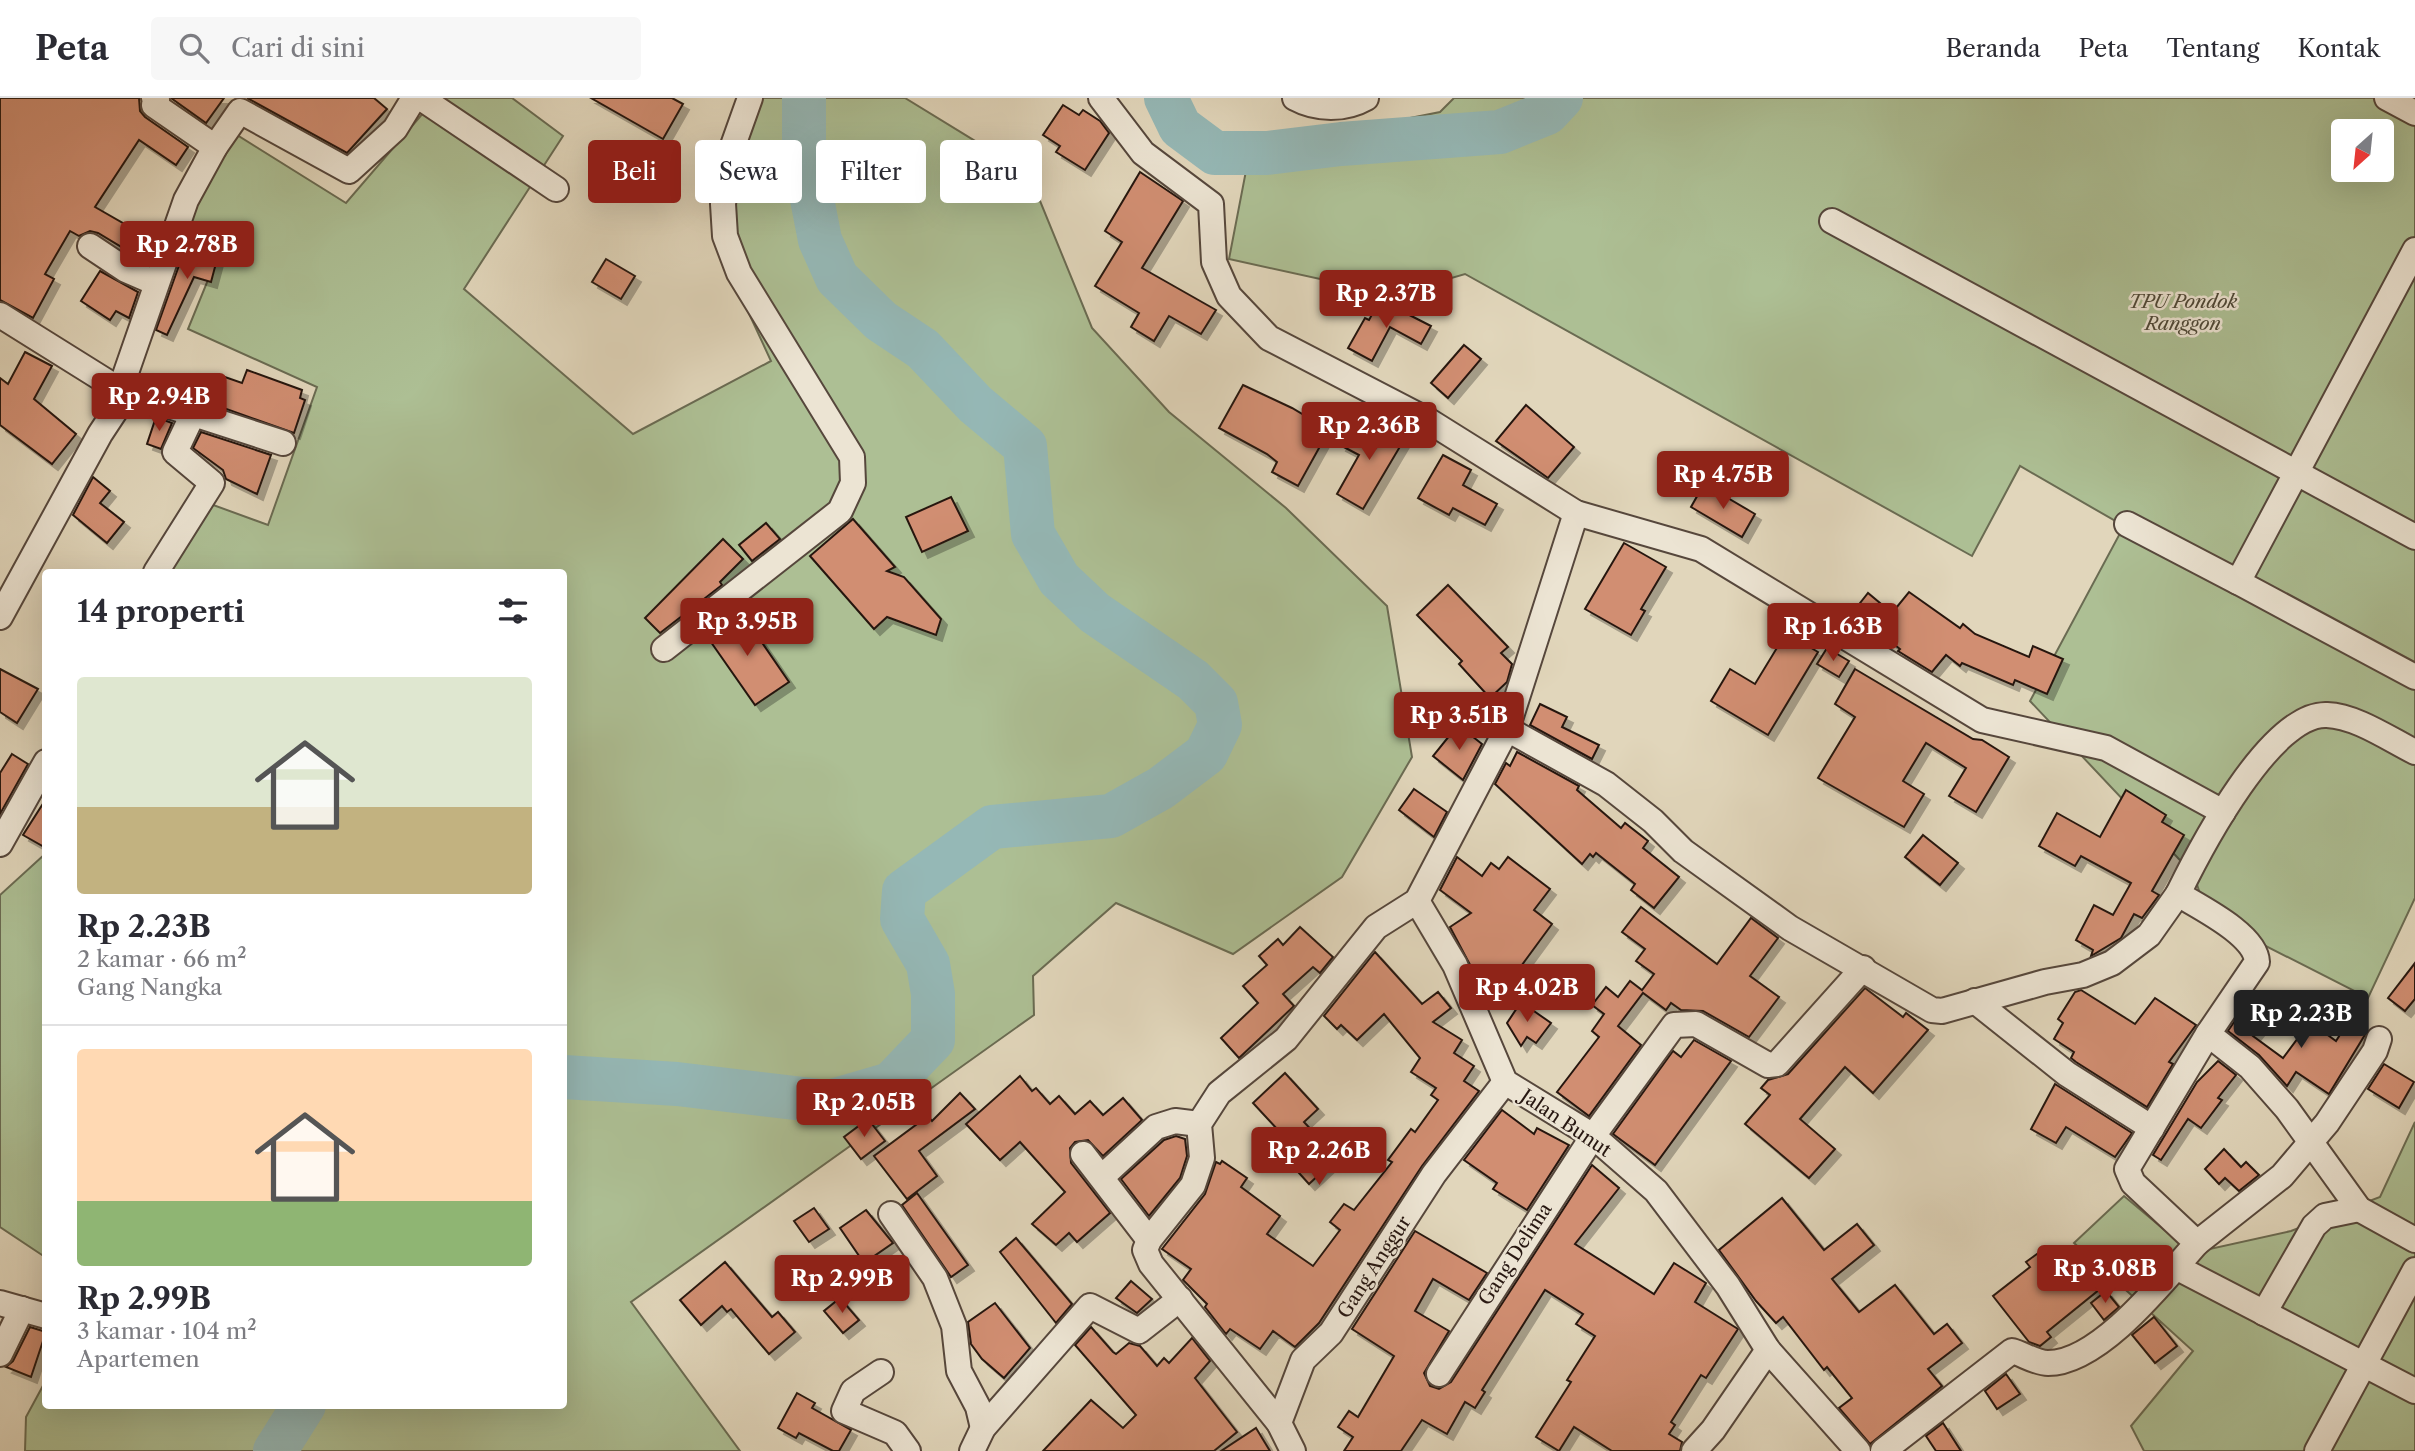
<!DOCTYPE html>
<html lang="id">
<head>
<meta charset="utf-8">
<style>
  body { margin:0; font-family:"Libre Caslon Text",serif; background:#f7f7f7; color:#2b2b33; height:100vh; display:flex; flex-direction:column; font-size:26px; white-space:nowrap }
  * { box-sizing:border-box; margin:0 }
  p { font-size:23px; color:#7c7c81 }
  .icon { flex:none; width:38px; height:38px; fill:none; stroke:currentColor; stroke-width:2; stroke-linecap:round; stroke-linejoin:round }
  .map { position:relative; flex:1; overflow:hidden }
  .panel { position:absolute; left:42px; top:471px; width:525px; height:840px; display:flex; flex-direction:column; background:#fff; border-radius:7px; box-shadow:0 7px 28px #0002 }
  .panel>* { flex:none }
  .hud { position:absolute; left:588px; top:42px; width:665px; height:63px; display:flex; gap:14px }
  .needle { width:46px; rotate:207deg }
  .buttons { position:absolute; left:2331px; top:21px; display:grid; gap:14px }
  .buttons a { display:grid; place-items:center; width:63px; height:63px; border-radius:7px; background:#fff; box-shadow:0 7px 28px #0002; font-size:35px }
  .price { position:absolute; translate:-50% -60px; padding:0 16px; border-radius:7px; background:#8f2418; color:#fff; font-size:23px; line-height:46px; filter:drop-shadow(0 2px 4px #0008) }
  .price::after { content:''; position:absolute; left:50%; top:42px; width:21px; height:16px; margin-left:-10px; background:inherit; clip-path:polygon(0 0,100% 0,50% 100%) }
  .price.active { background:#222; color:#fff }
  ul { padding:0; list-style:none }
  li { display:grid; align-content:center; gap:14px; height:371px; padding:0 35px }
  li+li { border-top:2px solid #e1e1e2 }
  li span { display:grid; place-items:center; height:217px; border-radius:7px; color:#555 }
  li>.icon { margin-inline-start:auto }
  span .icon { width:126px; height:126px; fill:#fffc; stroke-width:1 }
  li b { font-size:30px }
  h2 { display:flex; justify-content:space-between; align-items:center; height:84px; padding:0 35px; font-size:30px }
  .tag { padding:0 24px; border-radius:7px; background:#fff; box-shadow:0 7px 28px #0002; font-size:24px; line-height:63px }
  .tag.active { background:#8f2418; color:#fff }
  header { display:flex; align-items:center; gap:42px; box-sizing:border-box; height:98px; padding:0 35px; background:#fff; border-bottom:2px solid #e1e1e2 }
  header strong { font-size:33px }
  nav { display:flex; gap:38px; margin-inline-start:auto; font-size:24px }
  .search { width:490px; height:63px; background:#f7f7f7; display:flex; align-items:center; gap:18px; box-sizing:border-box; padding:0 24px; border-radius:7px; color:#7c7c81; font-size:26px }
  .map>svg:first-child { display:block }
  .green { fill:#adbf94; stroke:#6a6b52; stroke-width:2; fill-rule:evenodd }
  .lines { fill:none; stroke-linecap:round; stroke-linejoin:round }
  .river { stroke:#95b8b6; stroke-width:44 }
  .building { fill:#d18e72; stroke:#271711; stroke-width:2; filter:url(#shadow) }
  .minor-casing { stroke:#56473c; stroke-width:28 }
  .minor { stroke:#ece4d3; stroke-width:24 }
  .labels { text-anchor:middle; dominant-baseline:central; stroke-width:5; stroke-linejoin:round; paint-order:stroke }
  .park-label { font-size:19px; font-style:italic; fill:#4f4938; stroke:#ece4d3 }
  .street-label { font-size:19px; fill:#271711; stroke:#ece4d3 }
</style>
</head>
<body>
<header>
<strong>Peta</strong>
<div class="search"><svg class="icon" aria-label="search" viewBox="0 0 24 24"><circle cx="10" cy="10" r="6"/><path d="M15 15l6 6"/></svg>Cari di sini</div>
<nav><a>Beranda</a><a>Peta</a><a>Tentang</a><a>Kontak</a></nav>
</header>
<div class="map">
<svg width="2415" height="1353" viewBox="0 0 2415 1353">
  <defs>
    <filter id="shadow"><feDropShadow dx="6" dy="6" stdDeviation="0" flood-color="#0004"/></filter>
  </defs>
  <rect width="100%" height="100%" fill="#e1d6bb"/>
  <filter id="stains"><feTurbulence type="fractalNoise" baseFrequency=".00286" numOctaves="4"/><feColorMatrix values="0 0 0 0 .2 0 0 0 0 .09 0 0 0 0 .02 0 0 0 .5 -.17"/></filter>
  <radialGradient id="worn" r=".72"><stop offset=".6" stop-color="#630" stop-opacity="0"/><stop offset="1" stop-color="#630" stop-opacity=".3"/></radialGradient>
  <g class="green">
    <path d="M436 0H512L563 38 464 191 633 336 771 263 712 136 754 0H905L1029 76 1092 230 1169 314 1286 410 1387 508 1412 659 1342 779 1233 856 1116 805 1033 878 1034 917 631 1204 740 1353H25L26 1319 45 1284 46 1307H564V474H162L205 404 268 427 317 289 188 231 223 145 167 127 221 27 346 105Z"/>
    <path d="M1454 0H2415V800L2368 900 2207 818 2194 777 2030 603 2124 428 2020 368 1972 458 1465 176 1393 197 1229 161 1250 52 1440 14ZM2343 33H2382V72H2343Z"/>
    <path d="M45 756V1159L0 1129V797Z"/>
    <path d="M2415 1024V1353H2144L2131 1328 2193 1253 2074 1145 2124 1098 2192 1155 2291 1133 2380 1099Z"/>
  </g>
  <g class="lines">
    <g class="river">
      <path d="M1166 0 1180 29 1215 55H1267L1341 46 1500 34 1547 15 1561 0"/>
      <path d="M564 979 677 986 829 1004 891 986 933 942V896L928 866 902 821 904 793 992 729 1111 718 1161 690 1206 656 1220 627 1216 605 1193 582 1095 515 1059 481 1033 436 1025 348 975 306 923 251 881 223 837 180 820 142 804 60V0"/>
      <path d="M275 1353 304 1307"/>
    </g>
  </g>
  <g class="building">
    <path d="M0 0H139L140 13 145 19 188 49 176 67 139 42 95 109 130 129 158 137 148 165 98 135 90 133 79 138 70 133 45 176 54 181 33 220 0 202Z"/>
    <path d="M171 0H224L206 25Z"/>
    <path d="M247 0H374L387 11 347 55Z"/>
    <path d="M591 0H672L683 6 663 41Z"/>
    <path d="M1063 7 1079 17 1083 12 1100 23 1109 35 1085 72 1056 54 1060 48 1043 37Z"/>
    <path d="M1140 74 1183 103 1142 170 1216 212 1201 236 1169 218 1154 243 1131 229 1139 215 1095 188 1122 144 1105 133Z"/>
    <path d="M187 145 219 154 211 184 194 179 167 237 156 232Z"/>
    <path d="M606 161 635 178 621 201 592 184Z"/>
    <path d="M100 173 138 194 129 220 116 213 110 222 81 203Z"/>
    <path d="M1380 202 1431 228 1421 246 1390 229 1372 263 1348 250 1365 220 1369 222Z"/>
    <path d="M1464 247 1481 261 1448 300 1431 285Z"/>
    <path d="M25 254 52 268 34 301 76 336 52 366 0 327V280L8 286Z"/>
    <path d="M247 272 302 292 300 300 305 302 294 335 215 307 225 279 242 285Z"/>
    <path d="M1243 287 1292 310 1329 332 1298 388 1272 374 1277 364 1267 356 1219 330Z"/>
    <path d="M1526 307 1574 349 1548 380 1496 343Z"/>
    <path d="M156 319 172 325 161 351 147 346Z"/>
    <path d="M1398 324 1411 330 1363 411 1337 396 1359 357 1340 347 1351 328 1372 339 1368 345 1376 350Z"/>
    <path d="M201 334 271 357 257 396 226 381 223 372 193 350Z"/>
    <path d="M1443 357 1471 372 1463 387 1497 406 1485 427 1453 410 1449 417 1418 400Z"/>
    <path d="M93 379 110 393 100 405 124 424 107 445 73 417Z"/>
    <path d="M1704 386 1755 416 1742 439 1691 409Z"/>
    <path d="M951 399 968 433 922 454 906 419Z"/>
    <path d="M853 421 895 469 887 473 904 479 941 521 936 537 887 519 874 531 810 458Z"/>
    <path d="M766 425 780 441 752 463 739 447Z"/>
    <path d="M723 441 743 461 720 484 722 487 660 535 645 520Z"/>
    <path d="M1624 445 1666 469 1641 511 1645 513 1631 537 1585 511Z"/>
    <path d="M1448 487 1508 549 1501 555 1512 566 1507 584 1490 600 1459 566 1462 563 1417 517Z"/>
    <path d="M1909 494 1960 530 1963 526 1975 536 2029 559 2033 548 2063 561 2047 596 2015 582 2013 587 1962 565 1960 568 1946 557 1932 574 1898 553 1900 551 1853 514 1868 495 1892 515Z"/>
    <path d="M739 511 789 584 755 607 706 537Z"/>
    <path d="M1786 535 1818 554 1768 637 1711 603 1730 571 1755 586Z"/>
    <path d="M1827 550 1849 563 1839 579 1817 566Z"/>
    <path d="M0 571 38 591 17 625 0 614Z"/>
    <path d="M1855 571 1973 641 1982 642 2009 659 1976 714 1949 698 1966 670 1926 645 1903 683 1924 696 1904 729 1818 680 1855 619 1835 606Z"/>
    <path d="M1540 606 1567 619 1562 629 1599 647 1592 661 1530 627Z"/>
    <path d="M1458 627 1482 646 1463 682 1433 658Z"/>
    <path d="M1517 654 1579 688 1577 692 1621 730 1625 725 1648 743 1643 750 1679 779 1654 810 1631 792 1635 786 1596 755 1593 759 1590 756 1582 766 1495 686 1506 665 1510 668Z"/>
    <path d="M12 656 28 666 0 716V675Z"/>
    <path d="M1414 691 1447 714 1434 739 1399 712Z"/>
    <path d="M2126 692 2166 717 2162 724 2184 737 2152 793 2159 797 2142 820 2134 816 2121 840 2091 858 2093 852 2076 842 2094 807 2113 817 2131 785 2081 758 2075 768 2039 748 2057 715 2100 739Z"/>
    <path d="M46 701V750L23 737Z"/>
    <path d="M1923 737 1958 765 1940 787 1905 759Z"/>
    <path d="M1457 759 1482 778 1491 765 1499 771 1508 759 1550 791 1534 812 1552 826 1519 871 1521 874 1486 897 1450 829 1471 815 1440 792Z"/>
    <path d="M1641 809 1717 866 1751 820 1778 840 1750 878 1779 899 1749 939 1703 913 1681 912 1671 905 1666 912 1643 895 1618 928 1641 947 1589 1018 1557 994 1599 939 1592 933 1604 916 1592 907 1606 889 1618 899 1630 883 1642 892 1654 876 1636 863 1645 851 1622 834Z"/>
    <path d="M1300 829 1333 859 1320 875 1313 869 1283 896 1294 908 1239 960 1221 940 1258 905 1243 888 1267 867 1259 858 1278 841 1283 847Z"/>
    <path d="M1375 854 1422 906 1438 894 1451 910 1433 924 1462 942 1454 955 1474 968 1464 983 1479 993 1422 1068 1319 1225 1295 1249 1273 1233 1260 1251 1230 1231 1226 1236 1205 1209 1207 1206 1183 1182 1191 1171 1162 1151 1205 1096 1216 1064 1220 1066 1222 1063 1247 1080 1241 1089 1280 1118 1267 1136 1313 1168 1340 1132 1330 1124 1344 1106 1354 1112 1392 1064 1388 1062 1411 1031 1415 1034 1438 1002 1431 997 1436 990 1411 974 1420 960 1384 916 1357 942 1341 927 1337 931 1324 918Z"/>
    <path d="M2415 865V901L2405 913 2388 900Z"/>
    <path d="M1865 890 1903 919 1906 915 1928 932 1873 995 1845 969 1800 1021 1835 1051 1809 1080 1745 1026 1770 997 1761 990 1768 982 1788 976Z"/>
    <path d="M2081 892 2135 926 2155 900 2196 927 2169 964 2173 966 2147 1009 2076 964 2071 960 2074 954 2054 941 2063 925 2058 921 2075 894Z"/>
    <path d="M2249 902 2270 917 2253 938 2283 960 2310 924 2336 943 2348 924 2366 935 2329 996 2296 974 2287 988 2259 957 2228 933Z"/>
    <path d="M1521 904 1551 925 1536 945 1527 939 1521 948 1507 925Z"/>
    <path d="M1694 942 1731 963 1655 1067 1613 1036 1673 953 1681 959Z"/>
    <path d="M2218 963 2236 977 2218 1000 2222 1002 2201 1030 2188 1021 2161 1062 2153 1057 2197 984Z"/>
    <path d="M2384 966 2414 984 2399 1010 2368 991Z"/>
    <path d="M1285 975 1318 1011 1304 1024 1337 1060 1309 1086 1280 1054 1290 1045 1253 1005Z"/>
    <path d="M1020 978 1032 993 1036 990 1050 1006 1059 998 1075 1016 1090 1003 1103 1017 1123 1000 1142 1022 1103 1058 1088 1042 1075 1044 1070 1050 1071 1065 1110 1115 1077 1144 1069 1135 1056 1147 1032 1126 1065 1094 1020 1044 1000 1062 966 1026Z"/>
    <path d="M2055 986 2132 1035 2115 1059 2066 1029 2056 1045 2031 1031Z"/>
    <path d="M960 995 975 1011 919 1053 937 1078 907 1101 874 1058 928 1018 932 1023Z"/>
    <path d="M1502 1012 1534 1036 1537 1030 1569 1047 1527 1112 1493 1091 1497 1085 1464 1062Z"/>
    <path d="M868 1021 885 1043 861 1061 844 1039Z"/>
    <path d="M1176 1038 1185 1041 1187 1058 1180 1080 1149 1118 1121 1081 1164 1042Z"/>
    <path d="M2224 1051 2241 1069 2246 1064 2259 1077 2239 1093 2225 1080 2219 1086 2205 1071Z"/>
    <path d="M1592 1067 1619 1090 1575 1146 1654 1196 1674 1165 1706 1185 1695 1204 1738 1231 1706 1280 1701 1277 1671 1324 1675 1327 1669 1336 1682 1344 1680 1353H1612L1574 1329 1559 1353 1536 1339 1571 1284 1567 1282 1595 1238 1576 1226 1583 1216 1545 1192 1482 1292 1485 1294 1475 1310 1465 1304 1447 1336 1422 1322 1401 1353H1344L1353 1339 1338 1329 1349 1313 1358 1319 1394 1258 1352 1231 1415 1133 1487 1175 1469 1202 1433 1181 1415 1213 1449 1233 1424 1275 1430 1288 1439 1291 1451 1284Z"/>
    <path d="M917 1095 968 1167 951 1179 902 1107Z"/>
    <path d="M1782 1100 1824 1152 1857 1126 1874 1147 1832 1181 1859 1214 1895 1187 1934 1236 1947 1226 1962 1245 1928 1271 1942 1288 1870 1346 1839 1310 1852 1300 1827 1269 1824 1272 1783 1219 1776 1225 1756 1203 1719 1152Z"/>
    <path d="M814 1110 829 1131 809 1144 794 1123Z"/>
    <path d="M866 1112 893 1145 864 1165 840 1130Z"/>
    <path d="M1016 1140 1072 1206 1056 1225 1000 1154Z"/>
    <path d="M2041 1153 2067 1185 2072 1187 2087 1175 2100 1191 2047 1234 2051 1239 2040 1248 2029 1244 1993 1198 2030 1169 2026 1164Z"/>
    <path d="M725 1164 772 1219 778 1214 795 1234 769 1256 731 1211 727 1214 722 1208 701 1227 680 1202Z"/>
    <path d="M1131 1183 1152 1201 1137 1215 1116 1200Z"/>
    <path d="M2106 1193 2119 1209 2104 1222 2091 1205Z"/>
    <path d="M840 1200 859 1222 843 1235 824 1213Z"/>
    <path d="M995 1205 1030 1250 1004 1280 982 1261 971 1246 968 1224Z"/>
    <path d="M2154 1219 2177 1248 2155 1265 2132 1237Z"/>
    <path d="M30 1229 46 1234 31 1279 6 1269 13 1263Z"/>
    <path d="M1091 1229 1113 1254 1116 1256 1129 1245 1140 1248 1157 1268 1164 1260 1169 1265 1192 1240 1210 1263 1195 1280 1237 1334 1214 1353H1043L1091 1302 1123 1330 1136 1317 1075 1247Z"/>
    <path d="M2006 1276 2020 1296 1997 1311 1985 1293Z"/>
    <path d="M797 1295 815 1305 812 1310 851 1332 839 1353H833L799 1335 796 1340 778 1330Z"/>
    <path d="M1943 1325 1961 1353H1936L1926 1338Z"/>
    <path d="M1256 1330 1270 1353H1221Z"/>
  </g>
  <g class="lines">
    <g class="minor-casing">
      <g id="minor">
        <path d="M154 0 157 2 154 7 215 49"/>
        <path d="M421 0 556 91"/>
        <path d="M1101 0 1143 55 1211 106 1214 164 1229 198 1269 240 1429 323 1576 415 1701 451 1982 622 2106 650 2223 714"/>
        <path d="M1295 0C1317 12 1345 12 1366 0"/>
        <path d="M2387 0 2415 15"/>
        <path d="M1832 123 2415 439"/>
        <path d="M90 148 126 172 156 185"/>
        <path d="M2415 152 2238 484 2415 579"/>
        <path d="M0 217 120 292"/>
        <path d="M283 345 120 292 186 102 215 49 240 13 349 73 395 31 414 0"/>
        <path d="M2127 426 2238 484"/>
        <path d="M156 474 212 385 175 354 193 316"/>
        <path d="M0 519 100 336 127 295"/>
        <path d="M664 551 840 413 853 385 852 359 739 175 725 138 723 106 730 56 750 0"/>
        <path d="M1507 631 1606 686 1653 723 1683 753 1790 830 1932 912 1942 913 2045 884 2083 877 2112 865 2149 837 2178 796"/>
        <path d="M0 746 46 664"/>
        <path d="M1417 803 1455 867 1505 984 1593 1038 1656 1093 1728 1188 1768 1252 1858 1353"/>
        <path d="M1975 903 2067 976 2152 1030"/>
        <path d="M2208 936 2250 969 2287 1011 2359 1111 2415 1142"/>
        <path d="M1083 1056 1149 1142"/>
        <path d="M1103 1078 1156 1029 1175 1023 1199 1026"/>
        <path d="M891 1116 935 1180 954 1228 959 1273 978 1309 983 1330"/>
        <path d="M2197 1145 2282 1078 2327 1025 2375 953 2379 941"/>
        <path d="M2176 1169 2415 1293"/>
        <path d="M0 1205 46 1218"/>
        <path d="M2264 1215 2314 1128 2325 1118 2359 1111"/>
        <path d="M0 1256 22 1211"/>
        <path d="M881 1274 853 1293 844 1313 895 1335 908 1353"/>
        <path d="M1439 1276 1593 1038 1674 927 1696 926 1768 967 1777 966 1863 870"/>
        <path d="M1279 1325 1303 1262 1331 1235 1434 1076 1505 984"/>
        <path d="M972 1353 983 1330 1090 1208 1139 1233 1180 1201"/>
        <path d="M1293 1353 1279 1325 1151 1166 1145 1152 1149 1142 1193 1087 1202 1060 1199 1026 1219 995 1286 941 1376 829 1417 803 1507 631 1576 415"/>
        <path d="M1694 1353 1713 1332 1768 1252"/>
        <path d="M1883 1353 2012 1253C2023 1256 2036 1265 2048 1265 2100 1265 2165 1181 2197 1145L2133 1085 2127 1071 2208 936 2257 864C2256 837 2201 810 2178 796 2200 751 2271 614 2327 617 2356 618 2389 641 2415 654"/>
        <path d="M2317 1353 2415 1172"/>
      </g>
    </g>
    <use href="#minor" class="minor"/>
  </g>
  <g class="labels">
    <g class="park-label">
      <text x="2183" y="203">TPU Pondok<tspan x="2183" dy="22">Ranggon</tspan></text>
    </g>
    <g class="street-label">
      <text transform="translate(1566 1025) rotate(34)">Jalan Bunut</text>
      <text transform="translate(1515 1156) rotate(-57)">Gang Delima</text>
      <text transform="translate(1374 1169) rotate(-57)">Gang Anggur</text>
    </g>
  </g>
  <rect width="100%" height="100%" filter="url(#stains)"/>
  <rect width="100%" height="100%" fill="url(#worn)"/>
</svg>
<div class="buttons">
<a><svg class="needle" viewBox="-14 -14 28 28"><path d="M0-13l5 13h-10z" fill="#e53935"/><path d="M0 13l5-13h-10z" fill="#7c7c81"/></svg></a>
</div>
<b class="price" style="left:187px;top:183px">Rp 2.78B</b>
<b class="price" style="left:1386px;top:232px">Rp 2.37B</b>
<b class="price" style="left:159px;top:335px">Rp 2.94B</b>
<b class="price" style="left:1369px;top:364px">Rp 2.36B</b>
<b class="price" style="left:1723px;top:413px">Rp 4.75B</b>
<b class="price" style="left:747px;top:560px">Rp 3.95B</b>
<b class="price" style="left:1833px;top:565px">Rp 1.63B</b>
<b class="price" style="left:1459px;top:654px">Rp 3.51B</b>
<b class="price" style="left:1527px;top:926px">Rp 4.02B</b>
<b class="price active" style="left:2301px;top:952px">Rp 2.23B</b>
<b class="price" style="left:864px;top:1041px">Rp 2.05B</b>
<b class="price" style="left:1319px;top:1089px">Rp 2.26B</b>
<b class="price" style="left:2105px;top:1207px">Rp 3.08B</b>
<b class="price" style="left:842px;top:1217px">Rp 2.99B</b>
<div class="hud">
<a class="tag active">Beli</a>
<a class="tag">Sewa</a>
<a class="tag">Filter</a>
<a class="tag">Baru</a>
</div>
<section class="panel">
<h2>14 properti<svg class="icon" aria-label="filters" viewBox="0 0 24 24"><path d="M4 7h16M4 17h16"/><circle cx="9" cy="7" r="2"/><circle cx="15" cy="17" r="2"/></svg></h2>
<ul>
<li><span style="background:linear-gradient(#dfe7d0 60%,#c2b280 0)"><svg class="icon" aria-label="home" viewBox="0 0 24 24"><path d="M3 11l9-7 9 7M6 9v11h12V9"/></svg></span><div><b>Rp 2.23B</b><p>2 kamar · 66 m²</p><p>Gang Nangka</p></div></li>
<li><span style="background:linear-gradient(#ffd9b3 70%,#8fb573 0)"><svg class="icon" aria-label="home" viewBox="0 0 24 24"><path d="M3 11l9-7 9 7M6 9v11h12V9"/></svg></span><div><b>Rp 2.99B</b><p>3 kamar · 104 m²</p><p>Apartemen</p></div></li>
</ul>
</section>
</div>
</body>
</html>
